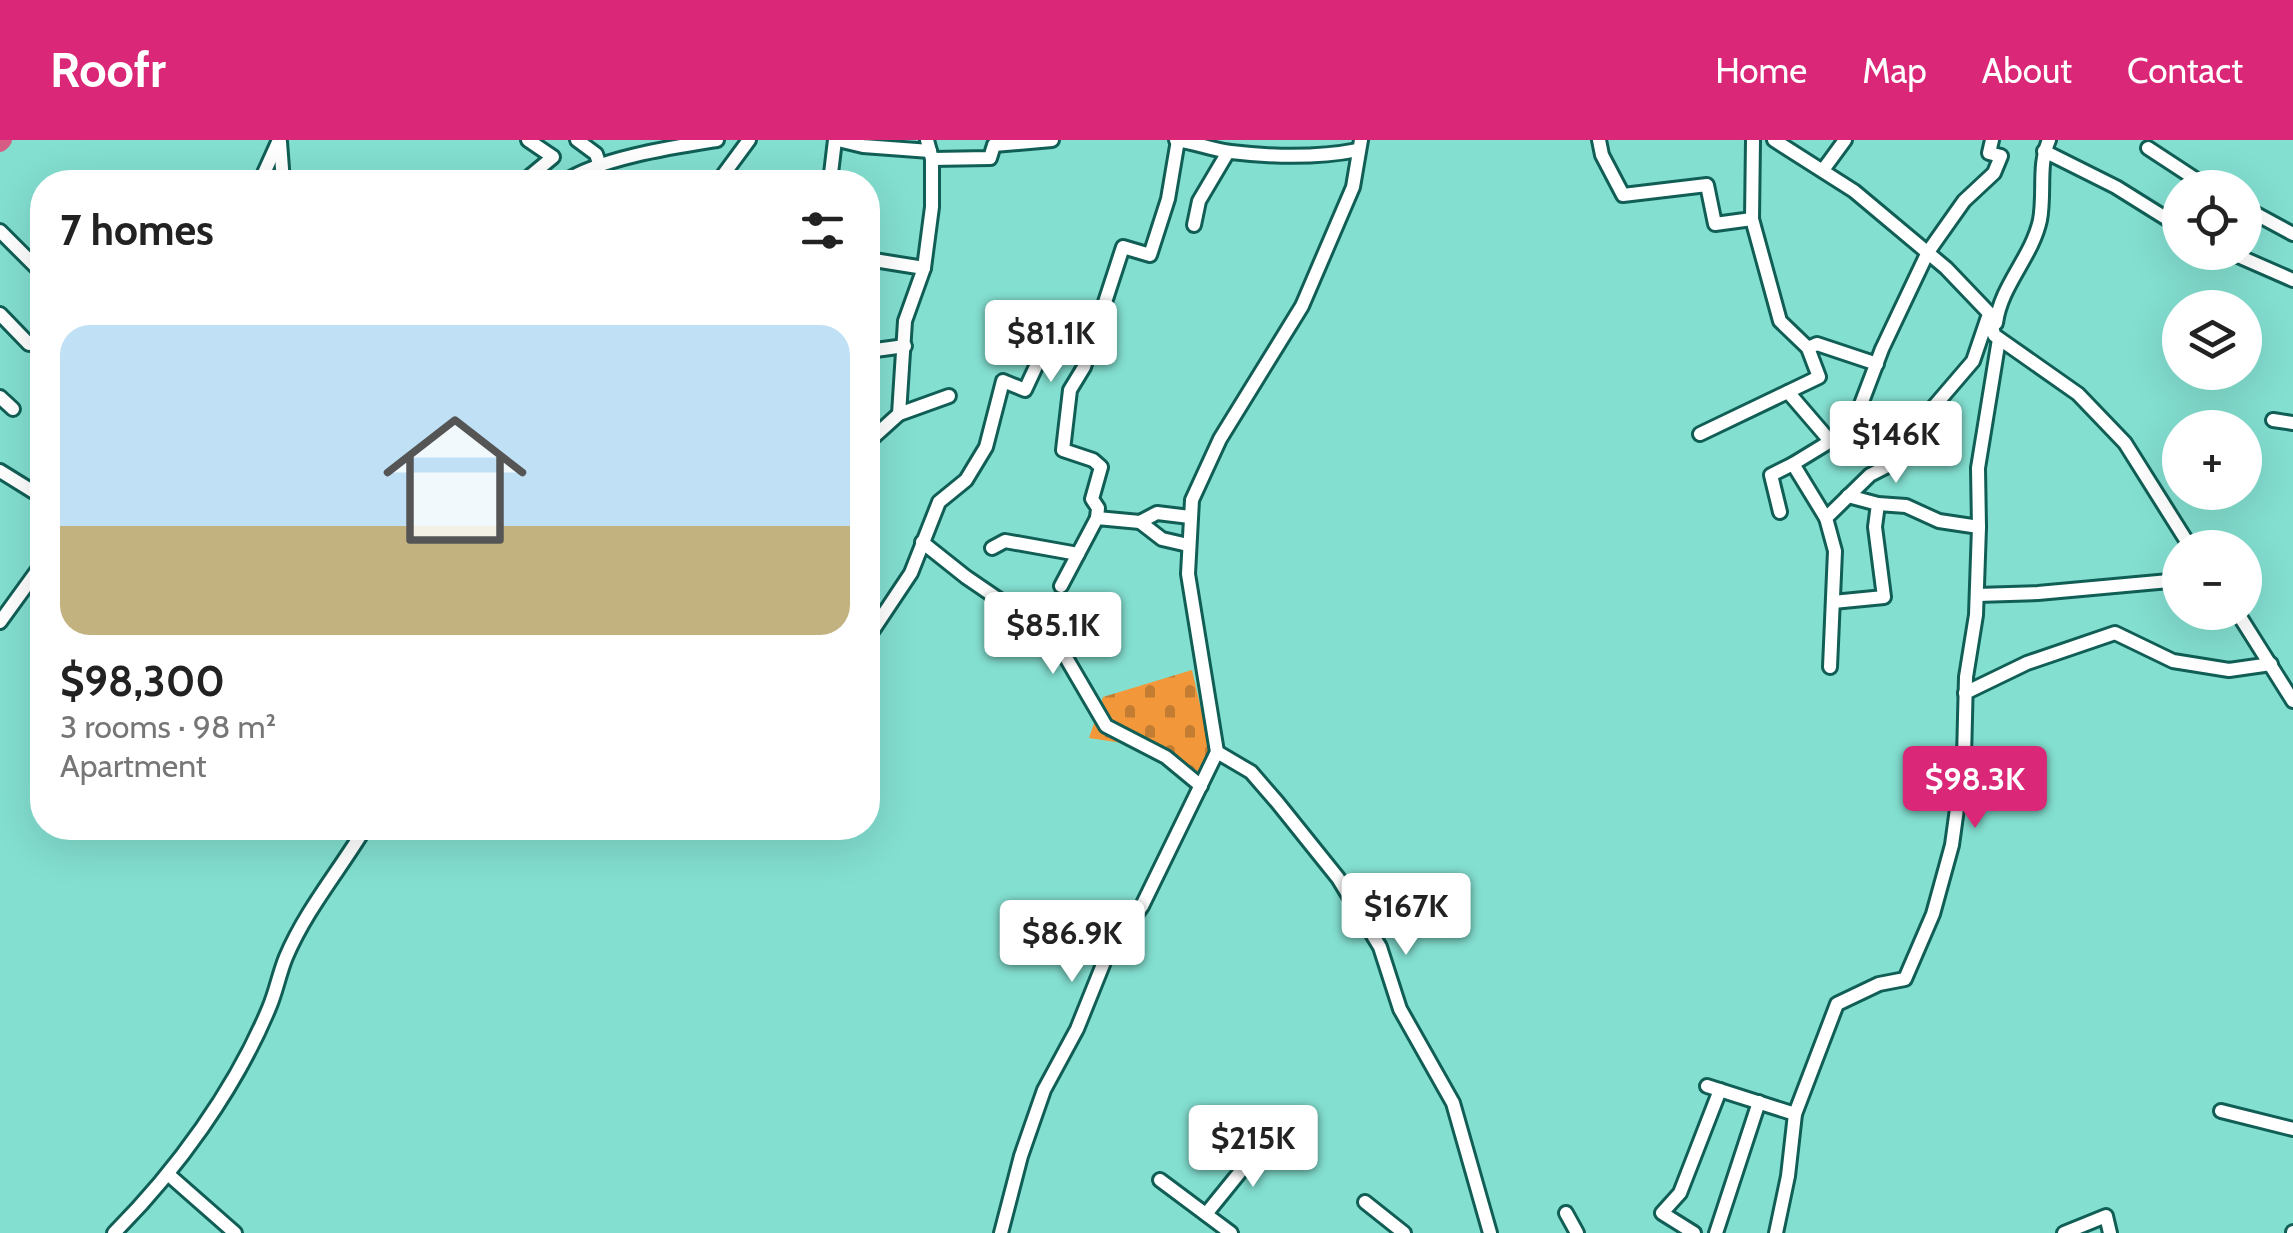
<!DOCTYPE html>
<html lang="en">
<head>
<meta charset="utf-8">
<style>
  body { margin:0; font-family:Cabin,sans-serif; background:#f6f6f6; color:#222; height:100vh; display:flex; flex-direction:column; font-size:38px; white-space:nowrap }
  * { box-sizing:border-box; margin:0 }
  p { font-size:32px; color:#767676 }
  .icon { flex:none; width:55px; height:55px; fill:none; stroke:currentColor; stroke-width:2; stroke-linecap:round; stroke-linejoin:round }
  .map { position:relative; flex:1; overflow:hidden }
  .sheet { position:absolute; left:30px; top:30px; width:850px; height:670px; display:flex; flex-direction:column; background:#fff; border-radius:40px; box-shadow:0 10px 40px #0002 }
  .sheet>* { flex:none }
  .controls { position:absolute; left:2162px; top:30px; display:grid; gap:20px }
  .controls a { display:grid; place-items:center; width:100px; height:100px; border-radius:50%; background:#fff; box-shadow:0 10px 40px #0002; font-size:50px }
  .price { position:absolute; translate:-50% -85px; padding:0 22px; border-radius:10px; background:#fff; color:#222; font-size:32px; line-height:65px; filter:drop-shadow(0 2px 5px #0008) }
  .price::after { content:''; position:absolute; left:50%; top:60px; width:30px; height:22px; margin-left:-15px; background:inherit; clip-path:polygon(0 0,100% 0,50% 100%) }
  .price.active { background:#db2777; color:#fff }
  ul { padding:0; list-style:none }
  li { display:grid; align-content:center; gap:20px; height:530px; padding:0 30px }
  li span { display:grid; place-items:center; height:310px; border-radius:30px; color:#555 }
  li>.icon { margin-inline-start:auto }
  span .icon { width:180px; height:180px; fill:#fffc; stroke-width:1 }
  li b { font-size:42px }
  h2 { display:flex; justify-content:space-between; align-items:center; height:120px; padding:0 30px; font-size:42px }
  header { display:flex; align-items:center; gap:60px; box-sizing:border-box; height:140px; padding:0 50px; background:#db2777; color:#fff }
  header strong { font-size:48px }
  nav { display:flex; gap:55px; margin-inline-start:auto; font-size:35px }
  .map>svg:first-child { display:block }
  .cemetery { fill:url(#cemetery-stones) }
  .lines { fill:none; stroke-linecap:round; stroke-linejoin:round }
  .river { stroke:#d75c84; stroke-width:18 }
  .minor-casing { stroke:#105e55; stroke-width:18 }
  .minor { stroke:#fff; stroke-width:12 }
</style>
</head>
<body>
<header>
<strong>Roofr</strong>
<nav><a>Home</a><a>Map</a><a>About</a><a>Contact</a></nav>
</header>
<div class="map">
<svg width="2293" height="1093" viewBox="0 0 2293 1093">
  <defs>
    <pattern id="cemetery-stones" width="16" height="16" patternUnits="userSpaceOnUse" patternTransform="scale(2.5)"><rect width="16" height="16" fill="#f2983b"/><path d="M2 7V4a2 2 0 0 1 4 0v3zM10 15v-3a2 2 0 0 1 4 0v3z" fill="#c27d32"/></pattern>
  </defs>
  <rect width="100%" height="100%" fill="#83dfd0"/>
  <path class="cemetery" d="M1192 530 1210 608 1189 648 1168 610 1089 598 1103 557Z"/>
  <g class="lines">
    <path class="river" d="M0 3 3 0"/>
    <g class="minor-casing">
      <g id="minor">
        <path d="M577 0 596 14 600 26"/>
        <path d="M838 0 863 6 930 11"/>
        <path d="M1176 0C1194 2 1212 10 1231 12 1273 17 1317 18 1358 10"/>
        <path d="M1599 0 1602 15 1623 55 1707 45 1715 84 1752 79 1753 0"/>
        <path d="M1774 0 1854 51 1946 128 1990 174 1994 195 2078 254 2125 303 2191 408"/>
        <path d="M280 2 283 42"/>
        <path d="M2148 8 2209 48"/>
        <path d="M2044 11 2116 47 2180 87"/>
        <path d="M932 19 990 18 994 5 1052 0"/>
        <path d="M1823 30 1845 0"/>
        <path d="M260 42 279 0"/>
        <path d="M523 42 553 17 528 0"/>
        <path d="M564 42C600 18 673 7 717 0"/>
        <path d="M718 42 749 0"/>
        <path d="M830 42 835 0"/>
        <path d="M2245 68 2293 94"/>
        <path d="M1194 85 1199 61 1228 12"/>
        <path d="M0 91 42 133"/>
        <path d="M2229 112 2293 140"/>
        <path d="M868 119 924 128"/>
        <path d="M0 174 29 204"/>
        <path d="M1996 183C2001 145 2032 117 2040 80 2045 53 2038 25 2049 0"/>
        <path d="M1094 196 1084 227 1070 250 1063 310 1093 320 1101 327 1092 359 1098 368 1097 378"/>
        <path d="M1808 208 1817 204 1877 224"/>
        <path d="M868 211 905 206"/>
        <path d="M1788 252 1831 302"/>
        <path d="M0 257 13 269"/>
        <path d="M899 274 905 181 924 128 932 67V19L927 0"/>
        <path d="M2273 280 2293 283"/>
        <path d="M1700 294 1819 237 1808 208 1780 181 1752 79"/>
        <path d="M868 302 899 274 949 256"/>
        <path d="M0 331 42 357"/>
        <path d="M1780 372 1771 335 1793 324"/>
        <path d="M1826 378 1793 324 1852 288 1882 209 1928 112 1964 61 1994 33 2001 16 1989 13 1992 0"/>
        <path d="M1140 382 1162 399 1188 405"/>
        <path d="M1979 387 1978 328 1999 199"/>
        <path d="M922 402 966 437 1054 497 1106 586 1166 617 1201 646"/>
        <path d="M992 408 1005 401 1078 414"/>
        <path d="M1061 446 1097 378 1140 382 1157 373 1190 377"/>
        <path d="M1977 455 2038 453 2180 440"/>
        <path d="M1833 462 1884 457 1875 387 1878 364"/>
        <path d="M2237 472 2293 561"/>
        <path d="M0 482 42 424"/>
        <path d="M868 492 871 493 911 433 939 362 966 340 986 307 1003 241 1025 250 1039 220 1064 195 1094 196 1123 107 1150 115 1168 59 1178 0"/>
        <path d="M1830 527 1835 411 1826 378 1870 335 1909 315 1931 270 1973 221 1988 177"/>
        <path d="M1965 553 2027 523 2115 493 2173 521 2229 530 2271 524"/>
        <path d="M1217 612 1251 632 1277 662 1338 738 1380 807 1400 869 1453 963 1490 1093"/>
        <path d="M1707 946 1795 974"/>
        <path d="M2221 971 2293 989"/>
        <path d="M169 1035 235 1093"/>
        <path d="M1160 1040 1231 1093"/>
        <path d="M1365 1062 1404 1093"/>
        <path d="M1566 1073 1577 1093"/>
        <path d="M1206 1074 1266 1000"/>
        <path d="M114 1093C176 1031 235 950 269 868 276 852 279 834 286 817 306 770 339 731 365 688"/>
        <path d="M1001 1093 1021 1016 1044 950 1077 889 1106 817 1142 766 1217 612 1188 434 1192 360 1220 299 1302 166 1353 47 1361 0"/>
        <path d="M1694 1093 1662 1073 1680 1053 1720 950"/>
        <path d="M1716 1093 1759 962"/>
        <path d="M1776 1093 1788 1036 1795 974 1837 864 1879 844 1905 839 1933 774 1952 705 1964 618 1966 537 1976 475 1979 387 1939 381 1906 366 1878 364 1848 356"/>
        <path d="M2064 1093 2106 1076 2110 1093"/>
        <path d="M2293 1093V1092"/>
      </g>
    </g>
    <use href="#minor" class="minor"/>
  </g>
</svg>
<div class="controls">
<a><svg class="icon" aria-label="locate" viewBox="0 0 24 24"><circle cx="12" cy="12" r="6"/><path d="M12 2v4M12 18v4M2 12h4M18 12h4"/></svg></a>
<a><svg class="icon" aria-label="layers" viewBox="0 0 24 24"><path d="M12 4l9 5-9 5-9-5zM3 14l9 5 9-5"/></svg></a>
<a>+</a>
<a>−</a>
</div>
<b class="price" style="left:1051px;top:245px">$81.1K</b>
<b class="price" style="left:1896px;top:346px">$146K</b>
<b class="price" style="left:1053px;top:537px">$85.1K</b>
<b class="price active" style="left:1975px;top:691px">$98.3K</b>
<b class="price" style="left:1406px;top:818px">$167K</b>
<b class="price" style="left:1072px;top:845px">$86.9K</b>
<b class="price" style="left:1253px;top:1050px">$215K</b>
<section class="sheet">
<h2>7 homes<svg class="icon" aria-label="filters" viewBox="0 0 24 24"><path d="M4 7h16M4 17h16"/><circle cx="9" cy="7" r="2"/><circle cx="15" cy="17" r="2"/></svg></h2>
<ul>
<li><span style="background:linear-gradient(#bfe0f5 65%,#c2b280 0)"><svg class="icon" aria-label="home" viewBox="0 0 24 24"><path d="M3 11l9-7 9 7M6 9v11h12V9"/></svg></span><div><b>$98,300</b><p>3 rooms · 98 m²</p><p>Apartment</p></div></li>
</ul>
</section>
</div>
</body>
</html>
